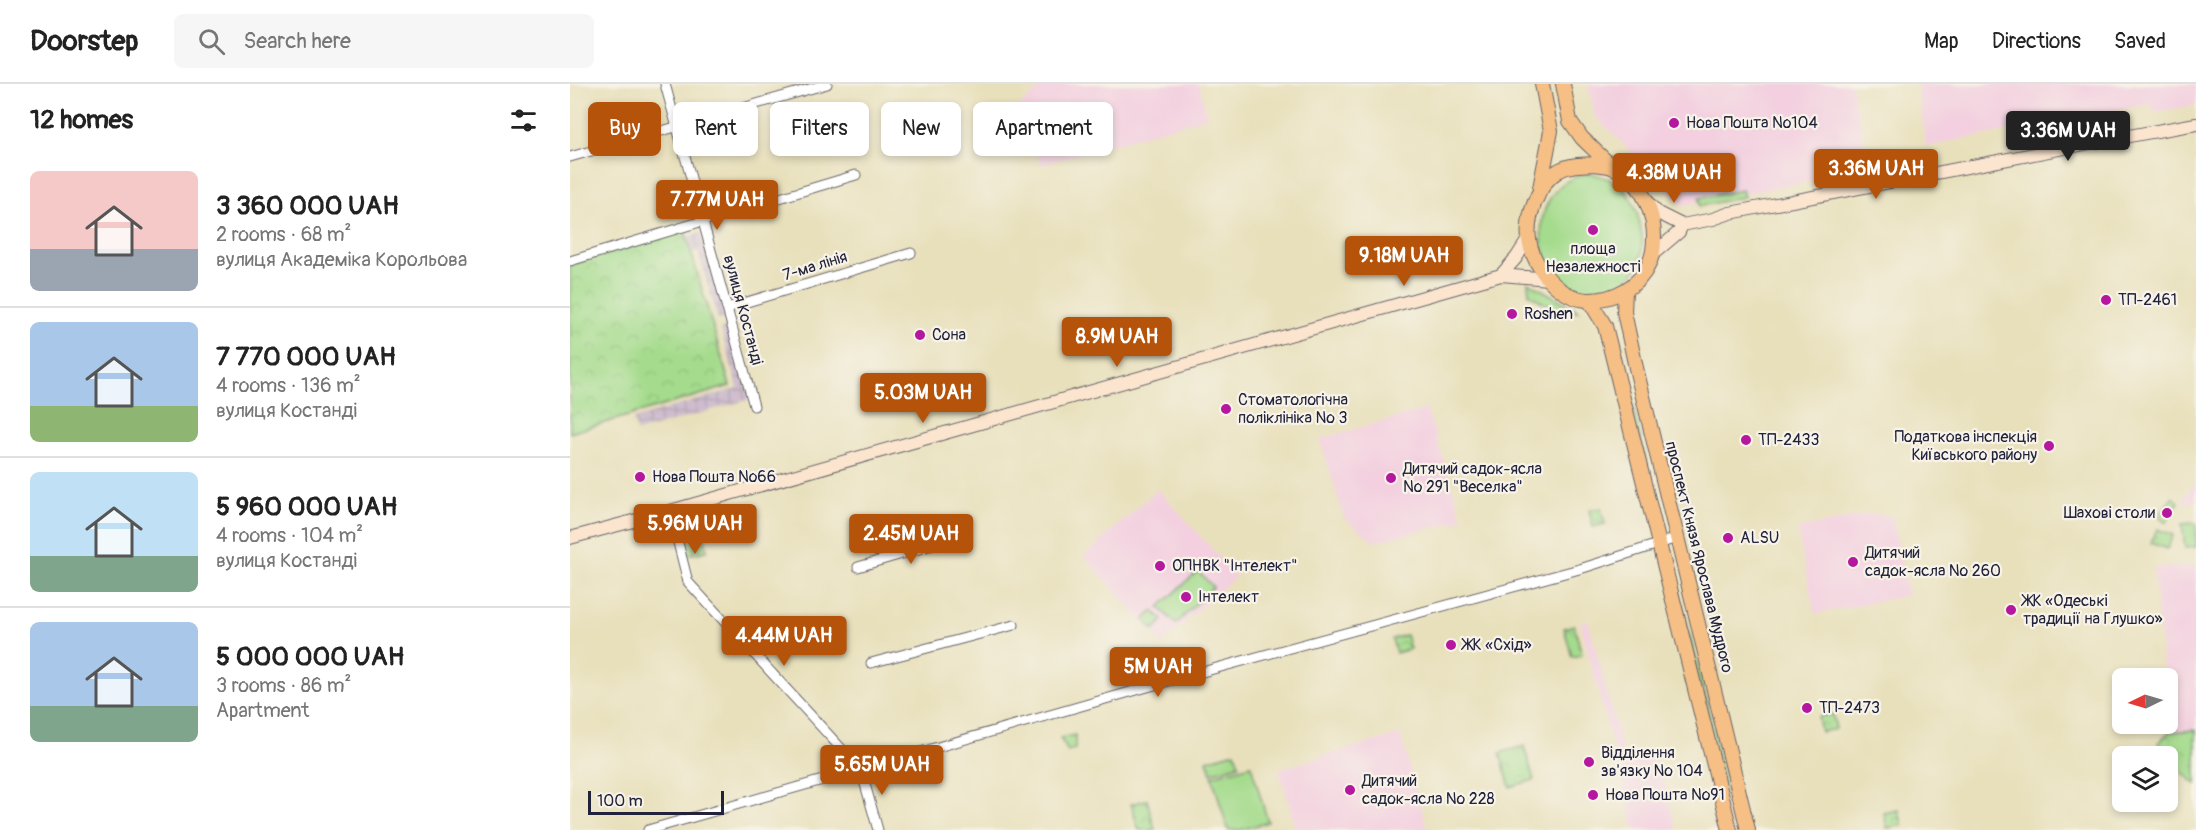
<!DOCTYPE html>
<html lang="en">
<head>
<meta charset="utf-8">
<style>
  body { margin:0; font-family:Pangolin,sans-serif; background:#f6f6f6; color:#222; height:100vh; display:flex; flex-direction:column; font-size:22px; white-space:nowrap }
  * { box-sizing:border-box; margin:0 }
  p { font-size:20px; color:#767676 }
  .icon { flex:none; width:33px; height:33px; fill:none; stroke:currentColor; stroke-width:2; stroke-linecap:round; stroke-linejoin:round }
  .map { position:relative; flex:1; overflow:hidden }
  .panel { display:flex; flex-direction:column; background:#fff; width:570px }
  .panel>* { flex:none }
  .top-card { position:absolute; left:18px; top:18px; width:570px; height:54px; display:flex; gap:12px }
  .needle { width:39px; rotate:265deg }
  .fabs { position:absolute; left:1542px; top:584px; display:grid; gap:12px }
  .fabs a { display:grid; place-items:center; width:66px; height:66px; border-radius:9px; background:#fff; box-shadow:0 3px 9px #0003; font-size:30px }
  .scale { position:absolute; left:18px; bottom:15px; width:136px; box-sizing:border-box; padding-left:6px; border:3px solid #22223b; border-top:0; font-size:16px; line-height:21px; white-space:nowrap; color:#22223b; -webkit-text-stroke:4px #f7f3e8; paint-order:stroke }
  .price { position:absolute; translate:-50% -51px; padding:0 14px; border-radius:6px; background:#b45309; color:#fff; font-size:20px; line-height:39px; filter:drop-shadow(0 2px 3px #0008) }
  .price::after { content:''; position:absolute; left:50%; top:36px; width:18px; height:14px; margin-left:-9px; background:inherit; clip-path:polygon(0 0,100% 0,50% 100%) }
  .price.active { background:#222; color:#fff }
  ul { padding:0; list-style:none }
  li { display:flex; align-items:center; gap:18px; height:150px; padding:0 30px }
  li+li { border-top:2px solid #e0e0e0 }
  li span { display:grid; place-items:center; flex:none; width:168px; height:120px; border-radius:9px; color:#555 }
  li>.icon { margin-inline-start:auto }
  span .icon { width:72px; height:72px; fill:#fffc; stroke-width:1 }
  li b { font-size:26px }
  h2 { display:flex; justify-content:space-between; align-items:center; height:72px; padding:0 30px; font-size:26px }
  .chip { padding:0 21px; border-radius:9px; background:#fff; box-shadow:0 3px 9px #0003; font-size:21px; line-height:54px }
  .chip.active { background:#b45309; color:#fff }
  header { display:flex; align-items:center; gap:36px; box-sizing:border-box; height:84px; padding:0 30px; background:#fff; border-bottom:2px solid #e0e0e0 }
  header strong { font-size:28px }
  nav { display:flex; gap:33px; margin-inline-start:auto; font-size:21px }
  .search { width:420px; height:54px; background:#f6f6f6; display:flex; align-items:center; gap:15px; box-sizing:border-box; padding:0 21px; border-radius:9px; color:#767676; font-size:22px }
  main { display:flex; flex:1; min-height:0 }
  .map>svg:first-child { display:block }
  .built { fill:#f3cfdf }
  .industrial { fill:url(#industrial-grid) }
  .grass { fill:#a4db8c; stroke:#637e64; stroke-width:1.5 }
  .park { fill:url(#park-crowns); stroke:#637e64; stroke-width:1.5 }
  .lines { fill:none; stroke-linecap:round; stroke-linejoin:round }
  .street-casing { stroke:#676468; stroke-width:11 }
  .secondary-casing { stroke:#676468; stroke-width:14 }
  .primary-casing { stroke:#676468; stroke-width:16 }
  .street { stroke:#fff; stroke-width:9 }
  .secondary { stroke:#fbe5cf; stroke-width:12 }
  .primary { stroke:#f5bf86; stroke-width:14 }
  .poi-dot { fill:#b5179e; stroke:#f7f3e8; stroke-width:2 }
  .labels { text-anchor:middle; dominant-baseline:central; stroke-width:4.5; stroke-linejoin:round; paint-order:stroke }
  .poi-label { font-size:16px; fill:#22223b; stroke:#f7f3e8; text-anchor:start }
  .street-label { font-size:16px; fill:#22223b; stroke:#f7f3e8 }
</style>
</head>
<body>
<header>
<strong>Doorstep</strong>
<div class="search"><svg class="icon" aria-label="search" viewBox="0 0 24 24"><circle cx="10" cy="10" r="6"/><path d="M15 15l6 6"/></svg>Search here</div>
<nav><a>Map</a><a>Directions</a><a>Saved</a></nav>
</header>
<main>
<section class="panel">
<h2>12 homes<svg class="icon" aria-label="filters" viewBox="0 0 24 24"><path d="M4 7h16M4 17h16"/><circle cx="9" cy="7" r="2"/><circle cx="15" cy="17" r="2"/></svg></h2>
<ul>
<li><span style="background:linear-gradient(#f6c9c9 65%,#9aa5b1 0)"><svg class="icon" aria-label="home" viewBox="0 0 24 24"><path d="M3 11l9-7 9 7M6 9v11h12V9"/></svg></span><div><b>3 360 000 UAH</b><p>2 rooms · 68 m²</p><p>вулиця Академіка Корольова</p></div></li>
<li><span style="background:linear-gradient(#a9c7e8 70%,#8fb573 0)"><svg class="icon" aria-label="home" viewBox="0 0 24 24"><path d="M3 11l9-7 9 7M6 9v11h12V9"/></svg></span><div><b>7 770 000 UAH</b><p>4 rooms · 136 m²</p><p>вулиця Костанді</p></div></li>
<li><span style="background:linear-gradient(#bfe0f5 70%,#7fa58c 0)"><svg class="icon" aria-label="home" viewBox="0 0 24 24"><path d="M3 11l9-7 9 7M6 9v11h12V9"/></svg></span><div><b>5 960 000 UAH</b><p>4 rooms · 104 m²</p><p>вулиця Костанді</p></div></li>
<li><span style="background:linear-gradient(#a9c7e8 70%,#7fa58c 0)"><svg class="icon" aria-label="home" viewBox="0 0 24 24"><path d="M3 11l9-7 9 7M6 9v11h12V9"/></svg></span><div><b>5 000 000 UAH</b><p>3 rooms · 86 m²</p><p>Apartment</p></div></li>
</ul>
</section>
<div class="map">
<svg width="1626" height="746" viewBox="0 0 1626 746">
  <defs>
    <pattern id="industrial-grid" width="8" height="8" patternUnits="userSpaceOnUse" patternTransform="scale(1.5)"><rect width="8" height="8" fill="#cfbdce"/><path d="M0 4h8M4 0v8" fill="none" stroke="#b1a2b2"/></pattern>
    <pattern id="park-crowns" width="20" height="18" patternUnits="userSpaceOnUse" patternTransform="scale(1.5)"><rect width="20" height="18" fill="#a4db8c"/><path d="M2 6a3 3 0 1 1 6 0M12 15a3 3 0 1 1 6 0" fill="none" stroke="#8dbc7a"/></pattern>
  </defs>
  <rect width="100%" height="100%" fill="#f7f3e8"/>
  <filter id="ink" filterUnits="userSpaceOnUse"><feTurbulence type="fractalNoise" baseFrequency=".0167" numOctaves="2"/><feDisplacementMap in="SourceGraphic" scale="12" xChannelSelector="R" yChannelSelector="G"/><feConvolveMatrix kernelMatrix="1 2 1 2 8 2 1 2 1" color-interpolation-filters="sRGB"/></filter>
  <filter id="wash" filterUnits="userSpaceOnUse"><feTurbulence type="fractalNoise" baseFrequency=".008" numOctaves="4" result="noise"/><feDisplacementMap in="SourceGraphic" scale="24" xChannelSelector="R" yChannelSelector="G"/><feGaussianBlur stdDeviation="1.35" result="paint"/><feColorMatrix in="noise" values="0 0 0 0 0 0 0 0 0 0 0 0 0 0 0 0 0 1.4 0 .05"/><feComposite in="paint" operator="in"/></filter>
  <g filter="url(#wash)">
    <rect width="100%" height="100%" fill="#e8e0bb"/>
    <g class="built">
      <path d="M474 0H629L637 33 471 81 449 23Z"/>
      <path d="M1018 0H1281L1299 86 1113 121 1025 32Z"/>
      <path d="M1347 0H1626V21L1584 28 1582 20 1382 57 1356 63Z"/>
      <path d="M857 325 893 436 805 458 774 434 750 355Z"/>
      <path d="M1626 397V417L1611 419Z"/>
      <path d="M588 405 666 492 592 559 514 472Z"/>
      <path d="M1300 430 1322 432 1338 511 1245 530 1227 445Z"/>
      <path d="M1626 482V646L1599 648 1598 594H1594L1583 484Z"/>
      <path d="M1018 536 1055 677 1083 670 1088 688H1091L1107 746H1065L1010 538Z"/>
      <path d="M830 650 857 745 726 746 709 685Z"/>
    </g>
    <g class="industrial">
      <path d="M131 149 156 234 148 236 128 167 117 170 113 154Z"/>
      <path d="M158 243 180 315 67 348 63 335 168 304 151 245Z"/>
    </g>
    <g class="grass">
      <path d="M1020 89C1050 96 1063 109 1070 140 1072 153 1074 165 1070 177 1065 190 1054 199 1041 205 970 236 938 102 1020 89Z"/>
      <path d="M1172 106 1174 113 1130 122 1129 114Z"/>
      <path d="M958 198 1009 227 989 228 959 210Z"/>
      <path d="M1044 246 1095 452 1091 453 1040 247Z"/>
      <path d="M1602 413 1609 418 1596 438 1589 432Z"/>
      <path d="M1626 439V463L1615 464 1612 440Z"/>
      <path d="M1100 471 1166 734 1162 735 1096 472Z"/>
      <path d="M628 487 643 503 606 540 589 523Z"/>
      <path d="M583 527 593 536 584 546 574 536Z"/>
      <path d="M681 681 698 738 670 746H658L642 692Z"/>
    </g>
    <g class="park">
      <path d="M115 147 160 302 0 349V181Z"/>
      <path d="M1031 424 1035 440 1023 443 1019 426Z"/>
      <path d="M1587 445 1603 451 1597 465 1581 459Z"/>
      <path d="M133 446 137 467 116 471 112 450Z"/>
      <path d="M1004 541 1012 571 1002 573 994 544Z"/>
      <path d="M836 551 840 565 826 569 822 555Z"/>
      <path d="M1263 630 1266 645 1251 648 1248 633Z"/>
      <path d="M1626 646V700L1603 680 1588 659 1599 648Z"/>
      <path d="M505 651V665L498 667 490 654Z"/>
      <path d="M954 662 964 696 940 703 930 669Z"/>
      <path d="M665 668 669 681 641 689 637 676Z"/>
      <path d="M577 716 585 746H569L561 720Z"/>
      <path d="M1329 726 1332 741 1317 744 1314 729Z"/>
    </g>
  </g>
  <g filter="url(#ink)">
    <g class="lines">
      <g class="street-casing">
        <g id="street">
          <path d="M95 0 184 322"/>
          <path d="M0 73 257 0"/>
          <path d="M0 177 286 91"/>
          <path d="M157 224 341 169"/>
          <path d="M100 427 118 498 291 686 308 746"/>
          <path d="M288 483 386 454"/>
          <path d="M301 579 444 541"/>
          <path d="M78 746 581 602 1013 484 1107 454"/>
        </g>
      </g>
      <g class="secondary-casing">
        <g id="secondary">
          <path d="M1077 118 1088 129 1112 141 1143 135 1160 129 1520 59 1626 40"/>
          <path d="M1082 171 1109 148 1112 141"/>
          <path d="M931 191 946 174 959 154"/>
          <path d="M0 454 100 427 931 191 979 195"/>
        </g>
      </g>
      <g class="primary-casing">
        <g id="primary">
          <path d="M993 0 1000 37 1012 54 1042 83"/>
          <path d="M1024 80C1029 81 1036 81 1042 83 1077 95 1093 148 1079 180 1069 203 1043 216 1019 216 989 215 963 183 959 155 956 133 969 98 988 87 999 80 1011 81 1024 80Z"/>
          <path d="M970 104 981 47 972 0"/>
          <path d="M1055 207 1054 228 1066 284 1178 746"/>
          <path d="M1019 216 1035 242 1160 746"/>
        </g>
      </g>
      <use href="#street" class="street"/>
      <use href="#secondary" class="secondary"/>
      <use href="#primary" class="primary"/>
    </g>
  </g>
  <g class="poi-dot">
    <circle cx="1104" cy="39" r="6"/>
    <circle cx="1023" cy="146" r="6"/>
    <circle cx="1536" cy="216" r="6"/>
    <circle cx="942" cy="230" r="6"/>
    <circle cx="350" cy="251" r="6"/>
    <circle cx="656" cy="325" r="6"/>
    <circle cx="1176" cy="356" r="6"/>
    <circle cx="1479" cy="362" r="6"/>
    <circle cx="70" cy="393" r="6"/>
    <circle cx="821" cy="394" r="6"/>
    <circle cx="1597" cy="429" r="6"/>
    <circle cx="1158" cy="454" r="6"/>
    <circle cx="1283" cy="478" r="6"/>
    <circle cx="590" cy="482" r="6"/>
    <circle cx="616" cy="513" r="6"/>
    <circle cx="1441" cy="526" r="6"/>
    <circle cx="881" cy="561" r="6"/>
    <circle cx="1237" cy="624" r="6"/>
    <circle cx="1019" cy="678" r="6"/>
    <circle cx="780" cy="706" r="6"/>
    <circle cx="1023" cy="711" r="6"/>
  </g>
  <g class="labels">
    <g class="poi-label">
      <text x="1116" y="39">Нова Пошта №104</text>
      <text x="1023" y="165" text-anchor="middle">площа<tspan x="1023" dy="18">Незалежності</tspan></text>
      <text x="1548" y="216">ТП-2461</text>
      <text x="954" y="230">Roshen</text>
      <text x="362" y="251">Сона</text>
      <text x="668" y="316">Стоматологічна<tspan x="668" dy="18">поліклініка № 3</tspan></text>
      <text x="1467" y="353" text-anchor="end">Податкова інспекція<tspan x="1467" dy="18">Київського району</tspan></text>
      <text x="1188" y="356">ТП-2433</text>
      <text x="833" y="385">Дитячий садок-ясла<tspan x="833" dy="18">№ 291 "Веселка"</tspan></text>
      <text x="82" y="393">Нова Пошта №66</text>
      <text x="1585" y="429" text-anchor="end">Шахові столи</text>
      <text x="1170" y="454">ALSU</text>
      <text x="1295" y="469">Дитячий<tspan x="1295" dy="18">садок-ясла № 260</tspan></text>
      <text x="602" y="482">ОПНВК "Інтелект"</text>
      <text x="628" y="513">Інтелект</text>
      <text x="1453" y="517">ЖК «Одеські<tspan x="1453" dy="18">традиції на Глушко»</tspan></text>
      <text x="893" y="561">ЖК «Схід»</text>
      <text x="1249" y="624">ТП-2473</text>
      <text x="1031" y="669">Відділення<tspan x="1031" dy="18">зв'язку № 104</tspan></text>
      <text x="792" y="697">Дитячий<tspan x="792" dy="18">садок-ясла № 228</tspan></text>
      <text x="1035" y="711">Нова Пошта №91</text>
    </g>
    <g class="street-label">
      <text transform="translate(245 182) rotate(-17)">7-ма лінія</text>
      <text transform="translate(173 226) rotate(75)">вулиця Костанді</text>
      <text transform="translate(1129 473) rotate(76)">проспект Князя Ярослава Мудрого</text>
    </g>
  </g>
</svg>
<div class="fabs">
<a><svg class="needle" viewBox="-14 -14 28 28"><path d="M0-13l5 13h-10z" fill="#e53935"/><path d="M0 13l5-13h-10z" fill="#767676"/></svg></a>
<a><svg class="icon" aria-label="layers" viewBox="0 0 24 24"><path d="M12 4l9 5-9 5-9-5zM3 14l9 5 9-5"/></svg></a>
</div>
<div class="scale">100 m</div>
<b class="price active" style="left:1498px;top:78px">3.36M UAH</b>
<b class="price" style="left:1306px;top:116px">3.36M UAH</b>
<b class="price" style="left:1104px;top:120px">4.38M UAH</b>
<b class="price" style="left:147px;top:147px">7.77M UAH</b>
<b class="price" style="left:834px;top:203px">9.18M UAH</b>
<b class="price" style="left:547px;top:284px">8.9M UAH</b>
<b class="price" style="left:353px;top:340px">5.03M UAH</b>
<b class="price" style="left:125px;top:471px">5.96M UAH</b>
<b class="price" style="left:341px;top:481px">2.45M UAH</b>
<b class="price" style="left:214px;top:583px">4.44M UAH</b>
<b class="price" style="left:588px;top:614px">5M UAH</b>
<b class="price" style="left:312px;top:712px">5.65M UAH</b>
<div class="top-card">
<a class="chip active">Buy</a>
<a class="chip">Rent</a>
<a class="chip">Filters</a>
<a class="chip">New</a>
<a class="chip">Apartment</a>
</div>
</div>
</main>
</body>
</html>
